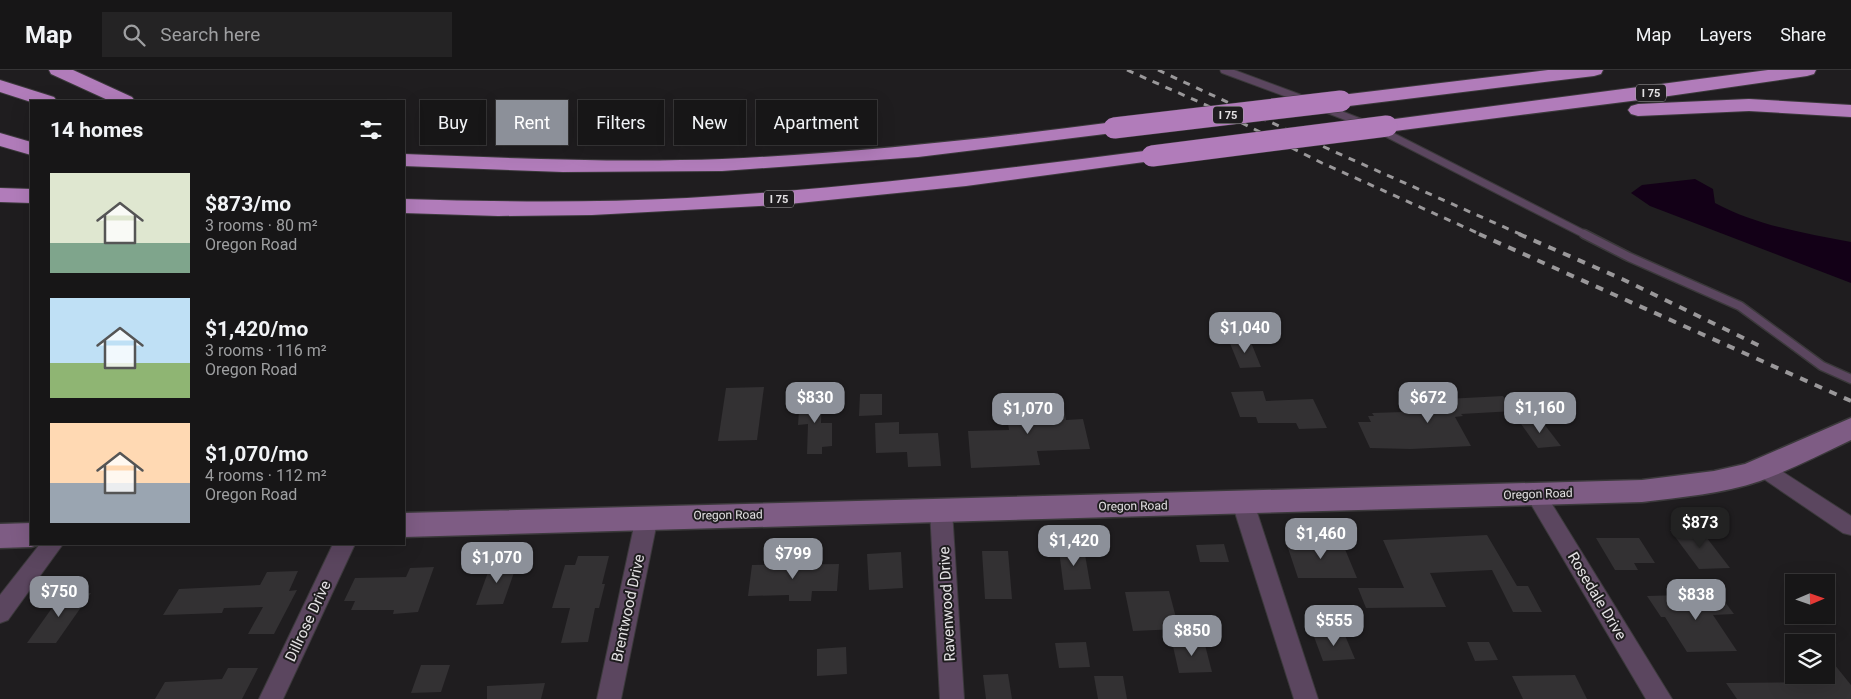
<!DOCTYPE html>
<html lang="en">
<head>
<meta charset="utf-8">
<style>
  body { margin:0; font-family:Roboto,sans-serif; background:#242324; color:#f1f3f6; height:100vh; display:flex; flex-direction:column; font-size:19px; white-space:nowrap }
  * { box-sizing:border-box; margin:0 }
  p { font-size:16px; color:#9e9fa1 }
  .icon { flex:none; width:28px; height:28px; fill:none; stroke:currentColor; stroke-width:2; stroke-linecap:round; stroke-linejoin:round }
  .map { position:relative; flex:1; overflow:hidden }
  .side { position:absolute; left:30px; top:30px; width:375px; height:445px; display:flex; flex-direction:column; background:#171617; border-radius:0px; box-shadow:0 5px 20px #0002,0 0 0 1px #363536 }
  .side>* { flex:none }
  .guide { position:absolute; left:420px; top:30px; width:475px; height:45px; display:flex; gap:10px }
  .needle { width:32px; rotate:88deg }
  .tools { position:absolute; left:1785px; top:504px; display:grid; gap:10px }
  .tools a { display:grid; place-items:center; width:50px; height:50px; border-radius:0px; background:#171617; box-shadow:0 5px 20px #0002,0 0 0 1px #363536; font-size:25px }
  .price { position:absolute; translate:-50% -42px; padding:0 11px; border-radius:10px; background:#8c9099; color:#fff; font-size:16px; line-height:32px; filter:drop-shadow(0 1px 2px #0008) }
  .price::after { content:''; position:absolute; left:50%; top:30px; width:15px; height:11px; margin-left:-8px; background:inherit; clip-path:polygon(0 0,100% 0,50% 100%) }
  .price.selected { background:#222; color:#fff }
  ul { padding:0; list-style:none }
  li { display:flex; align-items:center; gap:15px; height:125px; padding:0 20px }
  li span { display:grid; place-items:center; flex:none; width:140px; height:100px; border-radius:0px; color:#555 }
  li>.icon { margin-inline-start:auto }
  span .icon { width:60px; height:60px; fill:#fffc; stroke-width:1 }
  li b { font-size:21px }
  h2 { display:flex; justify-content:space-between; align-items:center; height:60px; padding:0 20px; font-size:21px }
  .chip { padding:0 18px; border-radius:0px; background:#171617; box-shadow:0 5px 20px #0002,0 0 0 1px #363536; font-size:18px; line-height:45px }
  .chip.selected { background:#8c9099; color:#fff }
  header { display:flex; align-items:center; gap:30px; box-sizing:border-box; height:70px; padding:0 25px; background:#171617; border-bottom:1px solid #363536 }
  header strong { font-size:24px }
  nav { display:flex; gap:28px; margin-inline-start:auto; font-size:18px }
  .search { width:350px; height:45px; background:#242324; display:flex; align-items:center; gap:12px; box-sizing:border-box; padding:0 18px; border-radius:0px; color:#9e9fa1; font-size:19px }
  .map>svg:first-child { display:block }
  .water { fill:#130017 }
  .building { fill:#333133 }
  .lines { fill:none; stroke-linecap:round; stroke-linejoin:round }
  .lane-far1-casing { stroke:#3b393b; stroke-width:9 }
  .lane-casing { stroke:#3b393b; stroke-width:11 }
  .street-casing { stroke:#3b393b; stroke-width:2 }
  .secondary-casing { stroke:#3b393b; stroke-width:3 }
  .highway-casing { stroke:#3b393b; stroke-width:2 }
  .lane-far1 { stroke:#5b465f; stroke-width:7 }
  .lane { stroke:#5b465f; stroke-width:8 }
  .street { fill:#5b465f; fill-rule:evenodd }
  .secondary { fill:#7e5c84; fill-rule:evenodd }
  .highway { fill:#b17cba; fill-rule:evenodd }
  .rail-far1 { stroke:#9a989a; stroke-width:3; stroke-dasharray:7 7; stroke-linecap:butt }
  .rail { stroke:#9a989a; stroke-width:4; stroke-dasharray:8 8; stroke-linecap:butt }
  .highway-bridge-casing { stroke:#3b393b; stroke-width:22; stroke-linecap:butt }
  .highway-bridge { stroke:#b17cba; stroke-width:21 }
  .labels { text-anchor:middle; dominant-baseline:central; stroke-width:4; stroke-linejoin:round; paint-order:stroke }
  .shield { fill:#1f1d1f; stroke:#a9a7a9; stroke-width:1 }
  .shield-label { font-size:11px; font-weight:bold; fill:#e4e2e4 }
  .street-label { font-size:12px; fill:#e4e2e4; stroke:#1f1d1f }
  .near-street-label { font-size:15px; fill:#e4e2e4; stroke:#1f1d1f }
</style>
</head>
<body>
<header>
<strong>Map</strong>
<div class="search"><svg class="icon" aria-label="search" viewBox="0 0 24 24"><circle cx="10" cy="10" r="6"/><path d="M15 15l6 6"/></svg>Search here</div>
<nav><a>Map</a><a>Layers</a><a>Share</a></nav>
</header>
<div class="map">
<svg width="1851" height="629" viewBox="0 0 1851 629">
  <rect width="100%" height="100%" fill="#1f1d1f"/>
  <path class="water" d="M1695 109 1713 119 1715 133C1758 156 1804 163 1851 172V213L1650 136 1631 123 1642 115Z"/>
  <g class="building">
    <path d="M1250 270 1261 297 1240 298 1229 271Z"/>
    <path d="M764 317 757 370 718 371 726 318Z"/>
    <path d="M1263 321 1266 331 1313 329 1327 358 1299 359 1296 353H1258L1256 347H1240L1231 322Z"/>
    <path d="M860 324H882V345L859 346Z"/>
    <path d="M822 325 821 353H832V376L822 377V384H807L808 354 798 355 800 326Z"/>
    <path d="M1040 326H1062L1066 350 1083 349 1090 379 1037 381 1040 395 971 398 968 361 1009 360 1005 333 1041 331Z"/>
    <path d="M1503 326 1514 341 1461 344 1463 346 1455 347 1471 376 1411 379 1370 378 1358 352H1371L1368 346H1374L1372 343 1434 341 1427 330Z"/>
    <path d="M1541 350 1561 376 1538 378 1519 351Z"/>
    <path d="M899 352V364L938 363 941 396 908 397 907 382 876 383 875 353Z"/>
    <path d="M1700 459 1730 498 1699 499 1670 460Z"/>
    <path d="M1487 465 1517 516H1528L1542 542H1513L1492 500 1430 503 1446 537 1366 538 1358 518H1404L1383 470Z"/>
    <path d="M1596 468H1639L1655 493H1634L1638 500H1615Z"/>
    <path d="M1286 472H1342L1357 508H1298Z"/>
    <path d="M1058 473H1083L1091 519 1064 520Z"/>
    <path d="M1224 474 1229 492H1200L1196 475Z"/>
    <path d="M982 481H1008L1012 529H985Z"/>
    <path d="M901 482 903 518 869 520 867 484Z"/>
    <path d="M578 486H609L602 514H605L599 538H595L588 572 561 573 570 538H552L565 495H575Z"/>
    <path d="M491 494H517L503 534 476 535Z"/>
    <path d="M839 494 837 521H812L811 531H789V525L748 526 752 495Z"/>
    <path d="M434 497 418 542 393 544 394 540H351L355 531H344L355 508 406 507 410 498Z"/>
    <path d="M298 501 289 521 297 520 274 564H248L263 537 224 538 222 543 163 545 179 519 260 515 267 502Z"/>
    <path d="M1169 521 1179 559 1133 561 1125 522Z"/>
    <path d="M91 523 56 573H27L62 524Z"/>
    <path d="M1719 524 1734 544 1713 545 1737 581 1687 582 1665 547H1661L1647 526Z"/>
    <path d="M1344 563 1355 589 1323 591 1313 564Z"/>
    <path d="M1204 571 1212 602 1179 603 1172 572Z"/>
    <path d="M1086 572 1090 597 1059 598 1055 573Z"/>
    <path d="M1467 572H1489L1498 590 1475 591Z"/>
    <path d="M846 577 847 604 817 606V579Z"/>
    <path d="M1826 584 1851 615V629H1737L1726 613 1822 612 1817 605H1826Z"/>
    <path d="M421 595H450L441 622 411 623Z"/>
    <path d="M228 598H258L242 629H155L165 612 222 609Z"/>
    <path d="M1008 604 1012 629H986L983 605Z"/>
    <path d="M1575 605 1587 629H1523L1512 606Z"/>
    <path d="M1094 606H1123L1127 629H1098Z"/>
    <path d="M545 613 541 629H487V616Z"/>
  </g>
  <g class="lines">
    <g class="lane-far1-casing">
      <g id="lane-far1">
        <path d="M1224 0 1305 30"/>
        <path d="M1324 38 1365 54"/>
        <path d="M1382 61 1586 165"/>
      </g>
    </g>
    <g class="lane-casing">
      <path id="lane" d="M1584 164 1629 187 1740 236 1822 296 1851 309"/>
    </g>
    <g class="street-casing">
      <g id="street">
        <path d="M1762 390 1769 393 1851 446V465L1843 463 1755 403 1752 398 1755 393Z"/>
        <path d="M1535 416 1542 418 1672 629H1646L1525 424 1528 418Z"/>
        <path d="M1243 425 1250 427 1254 433 1318 629H1294L1232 433 1236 427Z"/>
        <path d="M941 432 948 434 952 440 964 629H940L930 440 934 434Z"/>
        <path d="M647 439 655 441 658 447 621 629H597L636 447 639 441Z"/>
        <path d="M40 474H63L8 550 0 553V525Z"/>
        <path d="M333 474H355L283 629H259Z"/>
      </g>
    </g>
    <g class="secondary-casing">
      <g id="secondary">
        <path d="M1851 348V370C1821 384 1791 400 1760 411 1722 424 1682 427 1642 432L404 467V443L1642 410 1714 401 1745 394Z"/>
        <path d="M31 453V474H41L31 477 0 478V454Z"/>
      </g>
    </g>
    <g class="highway-casing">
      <g id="highway">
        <path d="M49 0H73L132 27 135 31H110L51 4Z"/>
        <path d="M1548 0H1603L1601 4 1594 6 1341 37 1334 35 1331 31 1334 27 1341 25Z"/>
        <path d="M1768 0H1816L1814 4 1807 6 1655 28 1387 62 1380 60 1377 56 1380 52 1387 50Z"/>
        <path d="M0 10 54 27 57 31 31 32 0 22Z"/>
        <path d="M1749 29 1851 35V47L1749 41 1638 46 1631 44 1628 40 1631 36 1638 34Z"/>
        <path d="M1114 52 1121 54 1124 58 1121 62 918 87 722 101 563 102 404 96V84C510 88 616 93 722 89 853 83 984 69 1114 52Z"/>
        <path d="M0 63 31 72V85L0 76Z"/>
        <path d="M1152 80 1159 82 1162 86 1159 90 966 116 779 135 592 145 498 146 404 143V129C498 132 593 133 687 128 843 119 997 100 1152 80Z"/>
        <path d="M0 118 31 119V133L0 132Z"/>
      </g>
    </g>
    <use href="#lane-far1" class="lane-far1"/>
    <use href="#lane" class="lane"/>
    <use href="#street" class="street"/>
    <use href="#secondary" class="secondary"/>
    <use href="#highway" class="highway"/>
    <g class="rail-far1">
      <path d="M1127 0 1206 35 1322 93 1482 165"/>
      <path d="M1158 0 1335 82 1522 165"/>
    </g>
    <g class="rail">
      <path d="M1479 164 1851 331"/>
      <path d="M1519 164 1622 209 1760 276"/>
    </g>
    <g class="highway-bridge-casing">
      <g id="highway-bridge">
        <path d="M1114 58 1341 31"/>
        <path d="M1152 86 1387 56"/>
      </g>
    </g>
    <use href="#highway-bridge" class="highway-bridge"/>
  </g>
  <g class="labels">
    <g class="shield">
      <rect x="1636" y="14.5" width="30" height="17" rx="4"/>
      <rect x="1213" y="36.5" width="30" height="17" rx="4"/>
      <rect x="764" y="120.5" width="30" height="17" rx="4"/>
    </g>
    <g class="shield-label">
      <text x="1651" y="23">I 75</text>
      <text x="1228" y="45">I 75</text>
      <text x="779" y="129">I 75</text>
    </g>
    <g class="street-label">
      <text transform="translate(1538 424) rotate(-2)">Oregon Road</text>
      <text transform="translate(1133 436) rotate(-1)">Oregon Road</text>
      <text transform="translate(728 445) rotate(-1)">Oregon Road</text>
    </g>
    <g class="near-street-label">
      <text transform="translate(1597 526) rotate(59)">Rosedale Drive</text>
      <text transform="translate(947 534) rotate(-93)">Ravenwood Drive</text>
      <text transform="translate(628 538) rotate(-78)">Brentwood Drive</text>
      <text transform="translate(308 551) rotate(-65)">Dillrose Drive</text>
    </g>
  </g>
</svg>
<div class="tools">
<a><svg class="needle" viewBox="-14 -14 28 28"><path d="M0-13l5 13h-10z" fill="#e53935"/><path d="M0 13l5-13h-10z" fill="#9e9fa1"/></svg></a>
<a><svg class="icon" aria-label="layers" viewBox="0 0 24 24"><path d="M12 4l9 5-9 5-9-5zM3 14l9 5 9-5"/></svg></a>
</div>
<b class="price" style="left:1245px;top:284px">$1,040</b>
<b class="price" style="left:815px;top:354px">$830</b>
<b class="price" style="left:1428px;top:354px">$672</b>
<b class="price" style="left:1540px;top:364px">$1,160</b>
<b class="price" style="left:1028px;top:365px">$1,070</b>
<b class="price selected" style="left:1700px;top:479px">$873</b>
<b class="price" style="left:1321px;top:490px">$1,460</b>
<b class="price" style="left:1074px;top:497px">$1,420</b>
<b class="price" style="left:793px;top:510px">$799</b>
<b class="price" style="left:497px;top:514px">$1,070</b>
<b class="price" style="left:59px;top:548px">$750</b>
<b class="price" style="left:1696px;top:551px">$838</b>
<b class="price" style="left:1334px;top:577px">$555</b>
<b class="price" style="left:1192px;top:587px">$850</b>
<div class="guide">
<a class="chip">Buy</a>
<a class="chip selected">Rent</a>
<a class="chip">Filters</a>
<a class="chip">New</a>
<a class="chip">Apartment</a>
</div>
<section class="side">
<h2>14 homes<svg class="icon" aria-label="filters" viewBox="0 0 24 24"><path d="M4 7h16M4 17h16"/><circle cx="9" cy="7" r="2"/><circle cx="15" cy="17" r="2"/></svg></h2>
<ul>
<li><span style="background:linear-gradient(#dfe7d0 70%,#7fa58c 0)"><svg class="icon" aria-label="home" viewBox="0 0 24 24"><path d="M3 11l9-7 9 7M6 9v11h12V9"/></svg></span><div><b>$873/mo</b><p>3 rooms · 80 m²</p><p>Oregon Road</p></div></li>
<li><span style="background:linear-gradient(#bfe0f5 65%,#8fb573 0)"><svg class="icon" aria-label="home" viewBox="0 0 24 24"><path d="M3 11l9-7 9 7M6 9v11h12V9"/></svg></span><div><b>$1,420/mo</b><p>3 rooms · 116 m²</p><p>Oregon Road</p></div></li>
<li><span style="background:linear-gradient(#ffd9b3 60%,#9aa5b1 0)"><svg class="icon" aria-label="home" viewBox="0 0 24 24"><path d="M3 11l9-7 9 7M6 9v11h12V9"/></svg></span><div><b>$1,070/mo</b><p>4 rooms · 112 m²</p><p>Oregon Road</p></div></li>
</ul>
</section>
</div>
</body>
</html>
